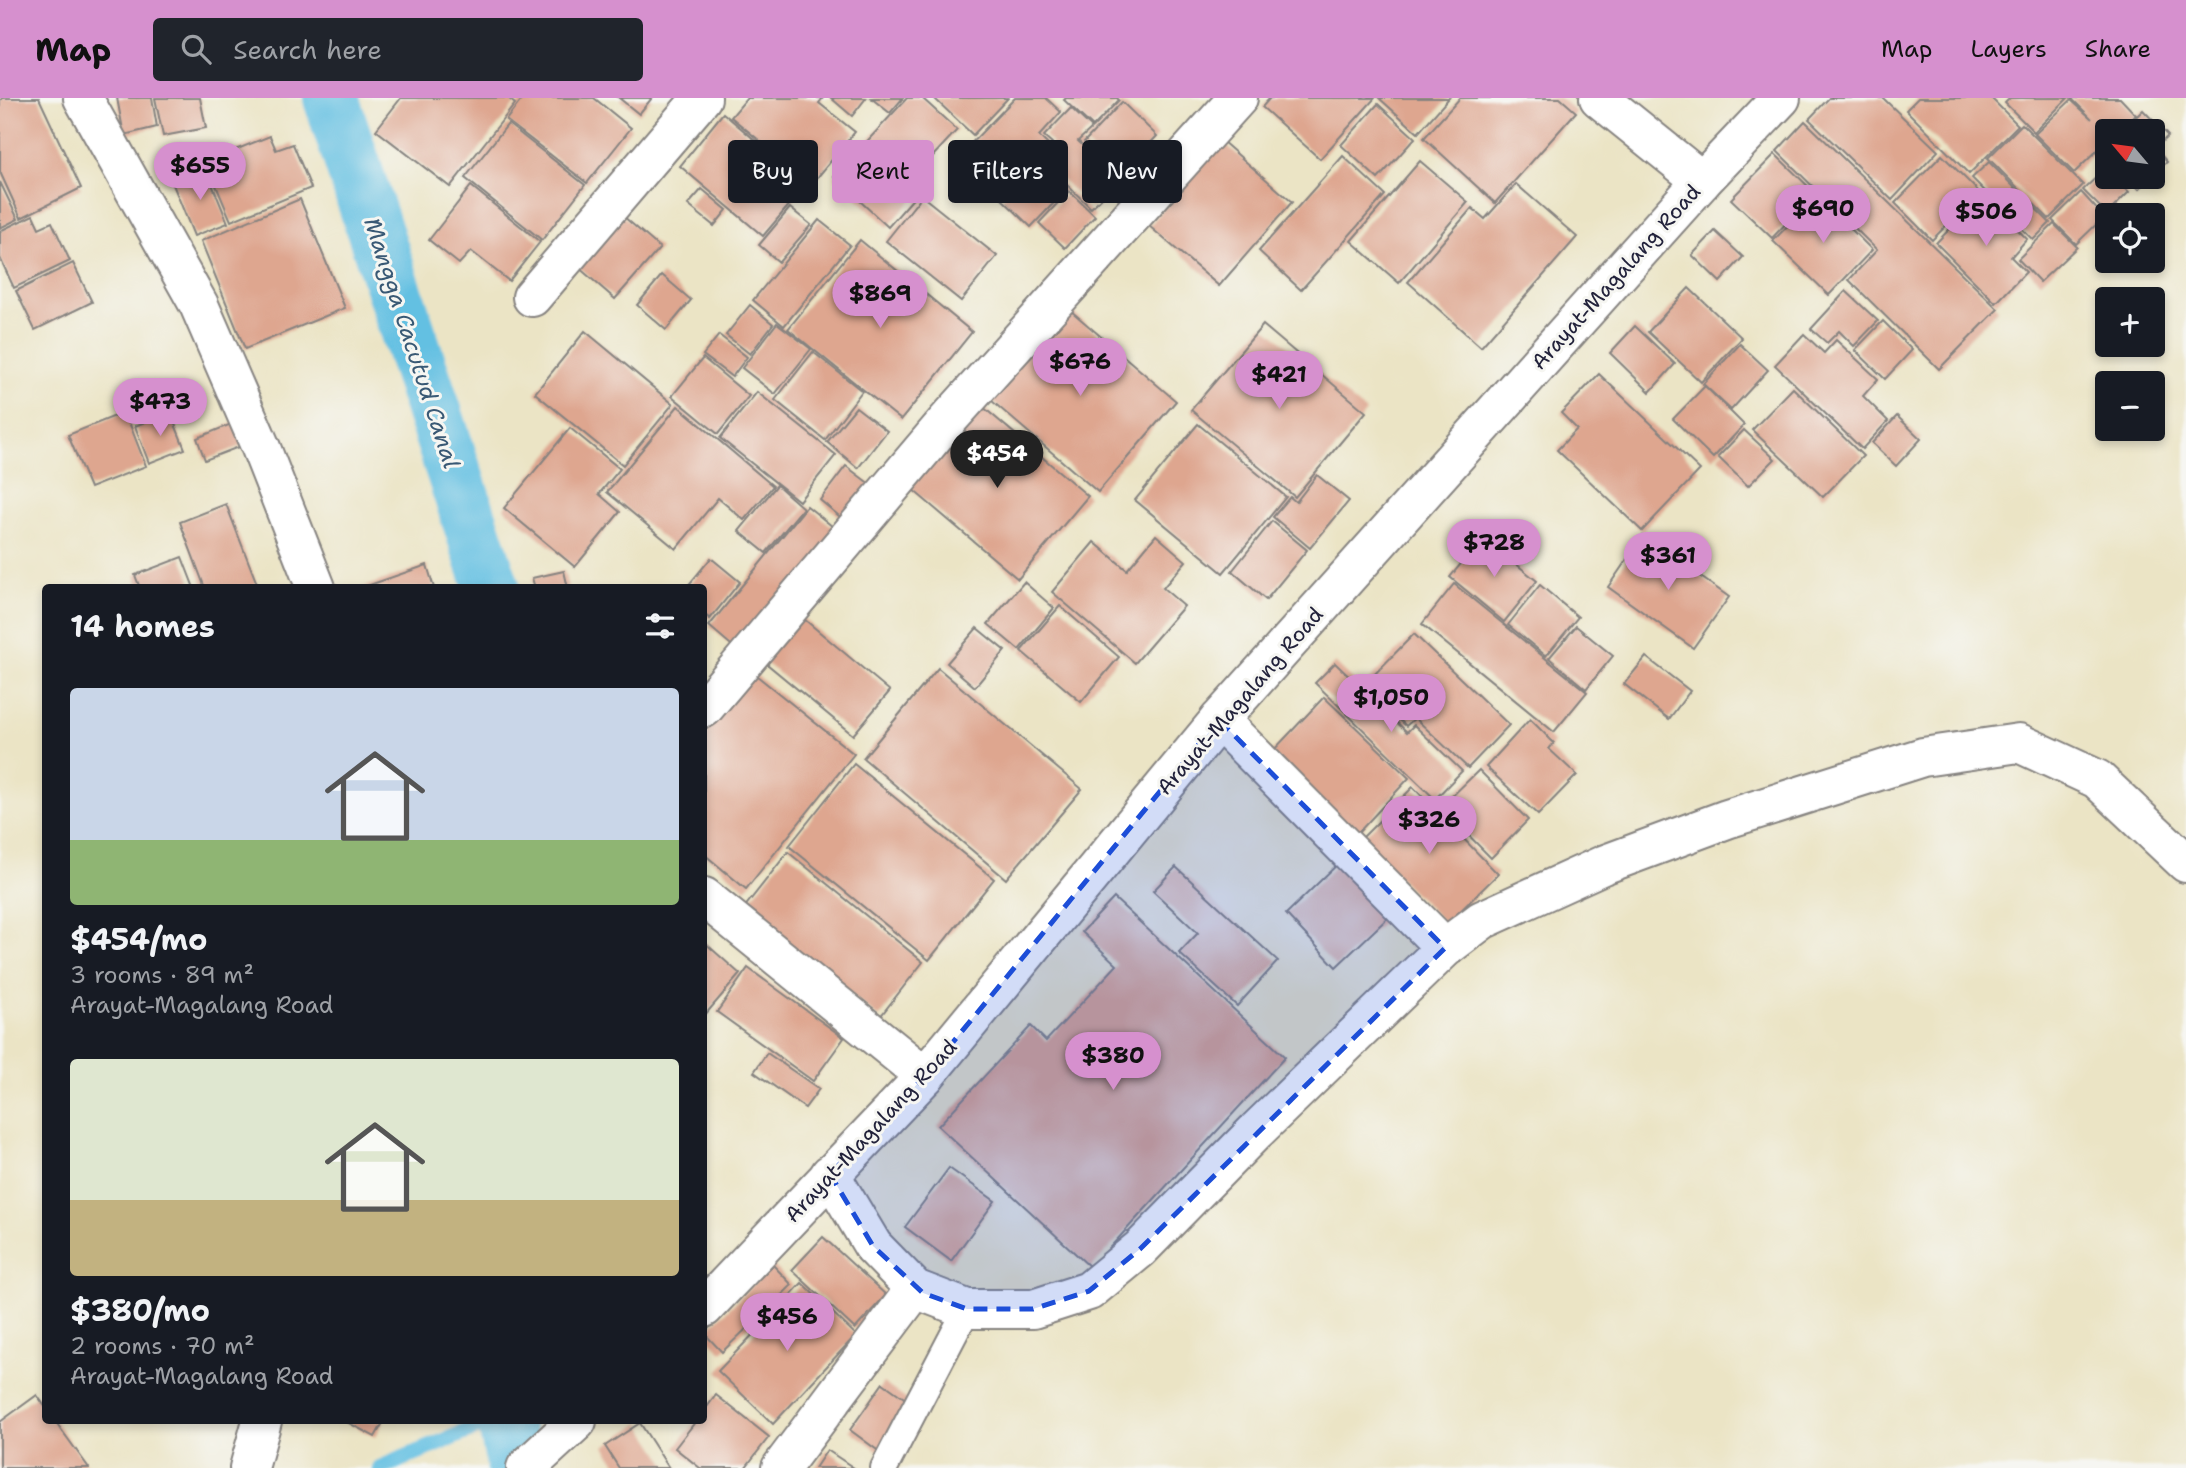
<!DOCTYPE html>
<html lang="en">
<head>
<meta charset="utf-8">
<style>
  body { margin:0; font-family:"Shantell Sans",sans-serif; background:#20242c; color:#f1f3f6; height:100vh; display:flex; flex-direction:column; font-size:26px; white-space:nowrap }
  * { box-sizing:border-box; margin:0 }
  p { font-size:23px; color:#9ea1a6 }
  .icon { flex:none; width:38px; height:38px; fill:none; stroke:currentColor; stroke-width:2; stroke-linecap:round; stroke-linejoin:round }
  .map { position:relative; flex:1; overflow:hidden }
  .side { position:absolute; left:42px; top:486px; width:665px; height:840px; display:flex; flex-direction:column; background:#171b24; border-radius:7px; box-shadow:0 4px 10px #0003 }
  .side>* { flex:none }
  .banner { position:absolute; left:728px; top:42px; width:665px; height:63px; display:flex; gap:14px }
  .needle { width:46px; rotate:299deg }
  .fabs { position:absolute; left:2095px; top:21px; display:grid; gap:14px }
  .fabs a { display:grid; place-items:center; width:70px; height:70px; border-radius:7px; background:#171b24; box-shadow:0 4px 10px #0003; font-size:35px }
  .price { position:absolute; translate:-50% -60px; padding:0 16px; border-radius:24px; background:#d690ce; color:#111; font-size:23px; line-height:46px; filter:drop-shadow(0 2px 4px #0008) }
  .price::after { content:''; position:absolute; left:50%; top:42px; width:21px; height:16px; margin-left:-10px; background:inherit; clip-path:polygon(0 0,100% 0,50% 100%) }
  .price.active { background:#222; color:#fff }
  ul { padding:0; list-style:none }
  li { display:grid; align-content:center; gap:14px; height:371px; padding:0 28px }
  li span { display:grid; place-items:center; height:217px; border-radius:7px; color:#555 }
  li>.icon { margin-inline-start:auto }
  span .icon { width:126px; height:126px; fill:#fffc; stroke-width:1 }
  li b { font-size:30px }
  h2 { display:flex; justify-content:space-between; align-items:center; height:84px; padding:0 28px; font-size:30px }
  .pill { padding:0 24px; border-radius:7px; background:#171b24; box-shadow:0 4px 10px #0003; font-size:24px; line-height:63px }
  .pill.active { background:#d690ce; color:#111 }
  header { display:flex; align-items:center; gap:42px; box-sizing:border-box; height:98px; padding:0 35px; background:#d690ce; color:#111 }
  header strong { font-size:33px }
  nav { display:flex; gap:38px; margin-inline-start:auto; font-size:24px }
  .search { width:490px; height:63px; background:#20242c; display:flex; align-items:center; gap:18px; box-sizing:border-box; padding:0 24px; border-radius:7px; color:#9ea1a6; font-size:26px }
  .map>svg:first-child { display:block }
  .lines { fill:none; stroke-linecap:round; stroke-linejoin:round }
  .stream { stroke:#64c0e2; stroke-width:16 }
  .canal { stroke:#64c0e2; stroke-width:56 }
  .building { fill:#dea68f }
  .lane-casing { stroke:#868380; stroke-width:30 }
  .street-casing { stroke:#868380; stroke-width:42 }
  .primary-casing { stroke:#868380; stroke-width:42 }
  .lane { stroke:#fff; stroke-width:26 }
  .street { stroke:#fff; stroke-width:38 }
  .primary { stroke:#fff; stroke-width:38 }
  .marked { fill:#1d4ed8; fill-opacity:0.2; stroke:#1d4ed8; stroke-width:5; stroke-dasharray:14 9; stroke-linejoin:round }
  .labels { text-anchor:middle; dominant-baseline:central; stroke-width:6; stroke-linejoin:round; paint-order:stroke }
  .street-label { font-size:21px; fill:#22223b; stroke:#f6f6f2 }
  .water-label { font-size:23px; font-style:italic; fill:#395975; stroke:#f6f6f2 }
</style>
</head>
<body>
<header>
<strong>Map</strong>
<div class="search"><svg class="icon" aria-label="search" viewBox="0 0 24 24"><circle cx="10" cy="10" r="6"/><path d="M15 15l6 6"/></svg>Search here</div>
<nav><a>Map</a><a>Layers</a><a>Share</a></nav>
</header>
<div class="map">
<svg width="2186" height="1370" viewBox="0 0 2186 1370">
  <rect width="100%" height="100%" fill="#f6f6f2"/>
  <filter id="ink" filterUnits="userSpaceOnUse"><feTurbulence type="fractalNoise" baseFrequency=".0143" numOctaves="2"/><feDisplacementMap in="SourceGraphic" scale="14" xChannelSelector="R" yChannelSelector="G"/><feConvolveMatrix kernelMatrix="1 2 1 2 8 2 1 2 1" color-interpolation-filters="sRGB"/></filter>
  <filter id="wash" filterUnits="userSpaceOnUse"><feTurbulence type="fractalNoise" baseFrequency=".00686" numOctaves="4" result="noise"/><feDisplacementMap in="SourceGraphic" scale="28" xChannelSelector="R" yChannelSelector="G"/><feGaussianBlur stdDeviation="1.57" result="paint"/><feColorMatrix in="noise" values="0 0 0 0 0 0 0 0 0 0 0 0 0 0 0 0 0 1.4 0 .05"/><feComposite in="paint" operator="in"/></filter>
  <g filter="url(#wash)">
    <rect width="100%" height="100%" fill="#ebe4c5"/>
    <g class="lines">
      <path class="stream" d="M380 1370 492 1323"/>
      <g class="canal">
        <path d="M331 0 492 490"/>
        <path d="M505 1323 515 1370"/>
      </g>
    </g>
    <g id="blocks">
      <g class="building">
        <path d="M3 0H39L81 90 21 120 0 74V2Z"/>
        <path d="M117 0H152L157 29 124 37Z"/>
        <path d="M155 0H200L206 30 163 38Z"/>
        <path d="M401 0H508L515 6 450 89 376 32Z"/>
        <path d="M523 0H594L631 30 587 85 506 22Z"/>
        <path d="M619 0H652L639 16Z"/>
        <path d="M747 0H823L819 5 855 34 812 86 731 19Z"/>
        <path d="M831 0H866L852 18Z"/>
        <path d="M871 0H903L890 15Z"/>
        <path d="M907 0H922L957 32 908 85 918 95 888 129 834 79Z"/>
        <path d="M934 0H1008L973 37Z"/>
        <path d="M1015 0H1046L1061 14 1039 38 1049 48 1052 45 1044 38 1071 10 1092 30 1078 43 1119 82 1091 110 1038 59 1001 98 959 58Z"/>
        <path d="M1066 0H1117L1119 2 1093 29 1064 2Z"/>
        <path d="M1270 0H1375L1320 61 1262 9Z"/>
        <path d="M1379 0H1449L1418 35Z"/>
        <path d="M1460 0H1560L1576 14 1495 105 1424 40Z"/>
        <path d="M1829 0H1883L1938 53 1892 102 1809 21Z"/>
        <path d="M1918 0H1991L2018 27 1969 76 1906 12Z"/>
        <path d="M2010 0H2068L2034 34 2005 5Z"/>
        <path d="M2071 0H2120L2136 17 2120 33H2107V43L2074 75 2035 36 2071 2 2092 21Z"/>
        <path d="M1122 4 1157 38 1120 78 1084 44Z"/>
        <path d="M1378 6 1415 40 1378 81 1341 47Z"/>
        <path d="M2143 12 2168 38 2155 50 2167 64 2152 78V33H2122Z"/>
        <path d="M723 15 807 86 763 138 680 68Z"/>
        <path d="M1805 23 1998 211 1939 271 1849 182 1877 152 1777 53Z"/>
        <path d="M508 26 585 87 542 142 465 80Z"/>
        <path d="M2022 26 2083 87 2049 121 1988 60Z"/>
        <path d="M270 38 276 52 293 46 311 90 231 123 215 85 234 77 225 56Z"/>
        <path d="M1222 43 1292 104 1219 188 1149 128Z"/>
        <path d="M1775 56 1815 95 1772 140 1731 101Z"/>
        <path d="M1942 57 1979 94 1932 142 1895 105Z"/>
        <path d="M1343 58 1385 97 1301 192 1259 153Z"/>
        <path d="M1038 63 1067 91 1031 129 1002 101Z"/>
        <path d="M1420 63 1468 104 1399 185 1351 143Z"/>
        <path d="M1989 64 2050 125 2033 142 1972 80Z"/>
        <path d="M205 69 228 125 194 138 172 84Z"/>
        <path d="M2106 70 2107 79H2114L2129 94 2107 116 2083 92Z"/>
        <path d="M2127 79H2152L2139 91Z"/>
        <path d="M0 84 18 121 0 130Z"/>
        <path d="M1516 86 1577 139 1481 249 1408 184 1472 110 1485 121Z"/>
        <path d="M471 88 540 144 509 183 471 153 459 166 429 142Z"/>
        <path d="M702 91 727 112 714 128 688 107Z"/>
        <path d="M1069 93 1095 118 1065 150 1039 125Z"/>
        <path d="M2081 94 2104 119 2076 146 2052 122Z"/>
        <path d="M1817 97 1872 152 1829 197 1773 143Z"/>
        <path d="M1983 97 2027 141 2011 159 2026 174 1996 205 1936 145Z"/>
        <path d="M922 98 997 158 961 203 886 143Z"/>
        <path d="M300 101 345 210 245 251 201 143Z"/>
        <path d="M790 110 811 127 779 164 759 147Z"/>
        <path d="M33 117 39 130 52 124 70 163 14 190 0 160V133Z"/>
        <path d="M623 118 660 150 615 201 578 169Z"/>
        <path d="M819 122 850 147 784 228 753 202Z"/>
        <path d="M2054 126 2077 149 2040 184 2018 161Z"/>
        <path d="M1715 133 1743 159 1720 184 1692 157Z"/>
        <path d="M860 142 972 234 901 322 788 231Z"/>
        <path d="M73 165 92 204 35 232 16 193Z"/>
        <path d="M662 177 691 202 666 232 637 207Z"/>
        <path d="M1689 190 1742 240 1701 284 1648 234Z"/>
        <path d="M1846 193 1878 223 1854 248 1839 233 1827 245 1811 231Z"/>
        <path d="M1063 206 1176 303 1098 394 985 297Z"/>
        <path d="M750 207 773 226 750 256 726 237Z"/>
        <path d="M1883 223 1912 252 1885 281 1855 252Z"/>
        <path d="M777 225 811 251 775 296 742 270Z"/>
        <path d="M1263 227 1366 314 1295 399 1191 312Z"/>
        <path d="M1635 228 1675 266 1650 294 1610 255Z"/>
        <path d="M585 233 673 306 623 367 535 295Z"/>
        <path d="M1804 236 1824 255 1836 242 1878 281 1863 298 1888 323 1862 351 1775 267Z"/>
        <path d="M719 237 747 259 732 279 703 257Z"/>
        <path d="M1740 246 1768 272 1731 312 1703 286Z"/>
        <path d="M813 254 862 293 825 342 775 302Z"/>
        <path d="M703 260 749 298 718 336 672 298Z"/>
        <path d="M1599 276 1700 372 1642 433 1557 352 1577 331 1561 315Z"/>
        <path d="M1705 288 1744 327 1713 360 1673 321Z"/>
        <path d="M1793 290 1863 358 1823 399 1752 332Z"/>
        <path d="M757 294 836 357 799 403 720 340Z"/>
        <path d="M976 303 1088 398 1018 481 906 386Z"/>
        <path d="M678 308 773 388 744 422 718 400 676 451 607 394Z"/>
        <path d="M856 309 887 333 858 370 827 344Z"/>
        <path d="M125 314 146 368 90 390 68 337Z"/>
        <path d="M170 314 185 351 149 365 135 328Z"/>
        <path d="M1897 318 1921 341 1896 368 1872 345Z"/>
        <path d="M236 324 244 347 205 362 197 340Z"/>
        <path d="M1198 326 1286 399 1223 475 1135 402Z"/>
        <path d="M570 330 620 371 599 396 620 414 575 469 504 410Z"/>
        <path d="M1744 332 1775 361 1748 388 1718 359Z"/>
        <path d="M846 368 871 387 844 422 820 402Z"/>
        <path d="M1317 377 1349 403 1310 450 1273 419 1290 399 1296 404Z"/>
        <path d="M777 387 803 410 766 455 739 433Z"/>
        <path d="M226 406 257 486 247 490H205L180 424Z"/>
        <path d="M807 408 843 437 744 558 709 528Z"/>
        <path d="M1272 423 1307 452 1266 502 1232 473Z"/>
        <path d="M1156 437 1186 463 1163 490 1184 508 1135 565 1052 494 1094 444 1127 472Z"/>
        <path d="M1643 438 1729 499 1693 550 1608 489Z"/>
        <path d="M1483 439 1537 483 1504 524 1450 479Z"/>
        <path d="M182 459 194 490H140L135 477Z"/>
        <path d="M711 460 740 484 710 521 704 516V490H686Z"/>
        <path d="M427 467 434 490H361Z"/>
        <path d="M564 473 568 490H535L532 480Z"/>
        <path d="M1024 484 1054 510 1019 552 988 526Z"/>
        <path d="M1454 486 1587 594 1554 634 1422 526Z"/>
        <path d="M1540 487 1578 519 1546 558 1508 527Z"/>
        <path d="M1060 508 1119 559 1081 604 1021 553Z"/>
        <path d="M798 516 890 593 853 637 761 561Z"/>
        <path d="M1576 528 1613 558 1586 591 1549 560Z"/>
        <path d="M977 530 1005 553 975 589 947 565Z"/>
        <path d="M1414 536 1509 627 1468 670 1415 620 1406 628 1364 587Z"/>
        <path d="M1646 559 1690 593 1669 621 1624 586Z"/>
        <path d="M1335 565 1407 634 1414 627 1462 673 1435 701 1315 585Z"/>
        <path d="M746 569 854 656 746 791 704 756V621Z"/>
        <path d="M938 570 1082 691 1006 781 863 660Z"/>
        <path d="M1324 599 1409 680 1356 737 1271 655Z"/>
        <path d="M1530 621 1554 645 1549 651 1577 677 1538 717 1486 669Z"/>
        <path d="M854 666 994 781 929 862 789 748Z"/>
        <path d="M1479 672 1528 722 1491 760 1441 709Z"/>
        <path d="M1413 689 1498 776 1446 827 1361 741Z"/>
        <path d="M788 754 923 864 879 920 744 810Z"/>
        <path d="M1344 760 1395 813 1336 869 1286 816Z"/>
        <path d="M1176 769 1278 863 1237 908 1179 855 1198 835 1153 793Z"/>
        <path d="M1114 800 1285 959 1091 1170 938 1028 1031 928 1046 943 1117 867 1082 834Z"/>
        <path d="M704 844 740 876 704 918Z"/>
        <path d="M748 870 844 940 813 983 717 914Z"/>
        <path d="M767 955 819 991 805 1010 754 974Z"/>
        <path d="M949 1070 995 1103 951 1163 905 1129Z"/>
        <path d="M823 1139 886 1197 855 1231 792 1172Z"/>
        <path d="M773 1167 792 1187 722 1254 704 1235Z"/>
        <path d="M802 1185 856 1237 773 1326 718 1273Z"/>
        <path d="M883 1285 914 1307 880 1354 850 1332Z"/>
        <path d="M37 1297 46 1310V1323H55L89 1370H0V1324Z"/>
        <path d="M716 1297 769 1339 745 1370H700L675 1350 696 1323H704V1313Z"/>
        <path d="M345 1323H384L375 1339Z"/>
        <path d="M640 1325 669 1370H619L605 1348Z"/>
        <path d="M827 1352 854 1370H815Z"/>
      </g>
    </g>
  </g>
  <g filter="url(#ink)">
    <use href="#blocks" fill-opacity="0" stroke="#868380" stroke-width="2"/>
    <g class="lines">
      <g class="lane-casing">
        <path id="lane" d="M884 1370 967 1211"/>
      </g>
      <g class="street-casing">
        <g id="street">
          <path d="M83 0 199 207 261 350 316 490"/>
          <path d="M1599 0 1702 83"/>
          <path d="M532 199 702 0"/>
          <path d="M704 610 946 324 1238 0"/>
          <path d="M1219 622 1445 850"/>
          <path d="M704 799 925 978"/>
          <path d="M830 1076 873 1148 915 1191 967 1211H1033L1089 1193 1140 1151 1256 1033 1445 850 1482 822 1603 767 1727 721 1923 659 2019 645 2097 681 2186 765"/>
          <path d="M249 1370 262 1323"/>
          <path d="M781 1370 915 1191"/>
        </g>
      </g>
      <g class="primary-casing">
        <g id="primary">
          <path d="M704 1210 925 978 1219 622 1702 83 1781 0"/>
          <path d="M526 1370 577 1323"/>
        </g>
      </g>
      <use href="#lane" class="lane"/>
      <use href="#street" class="street"/>
      <use href="#primary" class="primary"/>
    </g>
  </g>
  <path class="marked" d="M1219 622 1445 850 1140 1151 1089 1193 1033 1211H967L923 1195 873 1148 830 1076 925 978Z"/>
  <g class="labels">
    <g class="street-label">
      <text transform="translate(1616 179) rotate(-48)">Arayat-Magalang Road</text>
      <text transform="translate(1240 603) rotate(-49)">Arayat-Magalang Road</text>
      <text transform="translate(871 1033) rotate(-47)">Arayat-Magalang Road</text>
    </g>
    <g class="water-label">
      <text transform="translate(412 245) rotate(72)">Mangga Cacutud Canal</text>
    </g>
  </g>
</svg>
<div class="fabs">
<a><svg class="needle" viewBox="-14 -14 28 28"><path d="M0-13l5 13h-10z" fill="#e53935"/><path d="M0 13l5-13h-10z" fill="#9ea1a6"/></svg></a>
<a><svg class="icon" aria-label="locate" viewBox="0 0 24 24"><circle cx="12" cy="12" r="6"/><path d="M12 2v4M12 18v4M2 12h4M18 12h4"/></svg></a>
<a>+</a>
<a>−</a>
</div>
<b class="price" style="left:200px;top:104px">$655</b>
<b class="price" style="left:1823px;top:147px">$690</b>
<b class="price" style="left:1986px;top:150px">$506</b>
<b class="price" style="left:880px;top:232px">$869</b>
<b class="price" style="left:1080px;top:300px">$676</b>
<b class="price" style="left:1279px;top:313px">$421</b>
<b class="price" style="left:160px;top:340px">$473</b>
<b class="price active" style="left:997px;top:392px">$454</b>
<b class="price" style="left:1494px;top:481px">$728</b>
<b class="price" style="left:1668px;top:494px">$361</b>
<b class="price" style="left:1391px;top:636px">$1,050</b>
<b class="price" style="left:1429px;top:758px">$326</b>
<b class="price" style="left:1113px;top:994px">$380</b>
<b class="price" style="left:787px;top:1255px">$456</b>
<div class="banner">
<a class="pill">Buy</a>
<a class="pill active">Rent</a>
<a class="pill">Filters</a>
<a class="pill">New</a>
</div>
<section class="side">
<h2>14 homes<svg class="icon" aria-label="filters" viewBox="0 0 24 24"><path d="M4 7h16M4 17h16"/><circle cx="9" cy="7" r="2"/><circle cx="15" cy="17" r="2"/></svg></h2>
<ul>
<li><span style="background:linear-gradient(#c9d6e8 70%,#8fb573 0)"><svg class="icon" aria-label="home" viewBox="0 0 24 24"><path d="M3 11l9-7 9 7M6 9v11h12V9"/></svg></span><div><b>$454/mo</b><p>3 rooms · 89 m²</p><p>Arayat-Magalang Road</p></div></li>
<li><span style="background:linear-gradient(#dfe7d0 65%,#c2b280 0)"><svg class="icon" aria-label="home" viewBox="0 0 24 24"><path d="M3 11l9-7 9 7M6 9v11h12V9"/></svg></span><div><b>$380/mo</b><p>2 rooms · 70 m²</p><p>Arayat-Magalang Road</p></div></li>
</ul>
</section>
</div>
</body>
</html>
